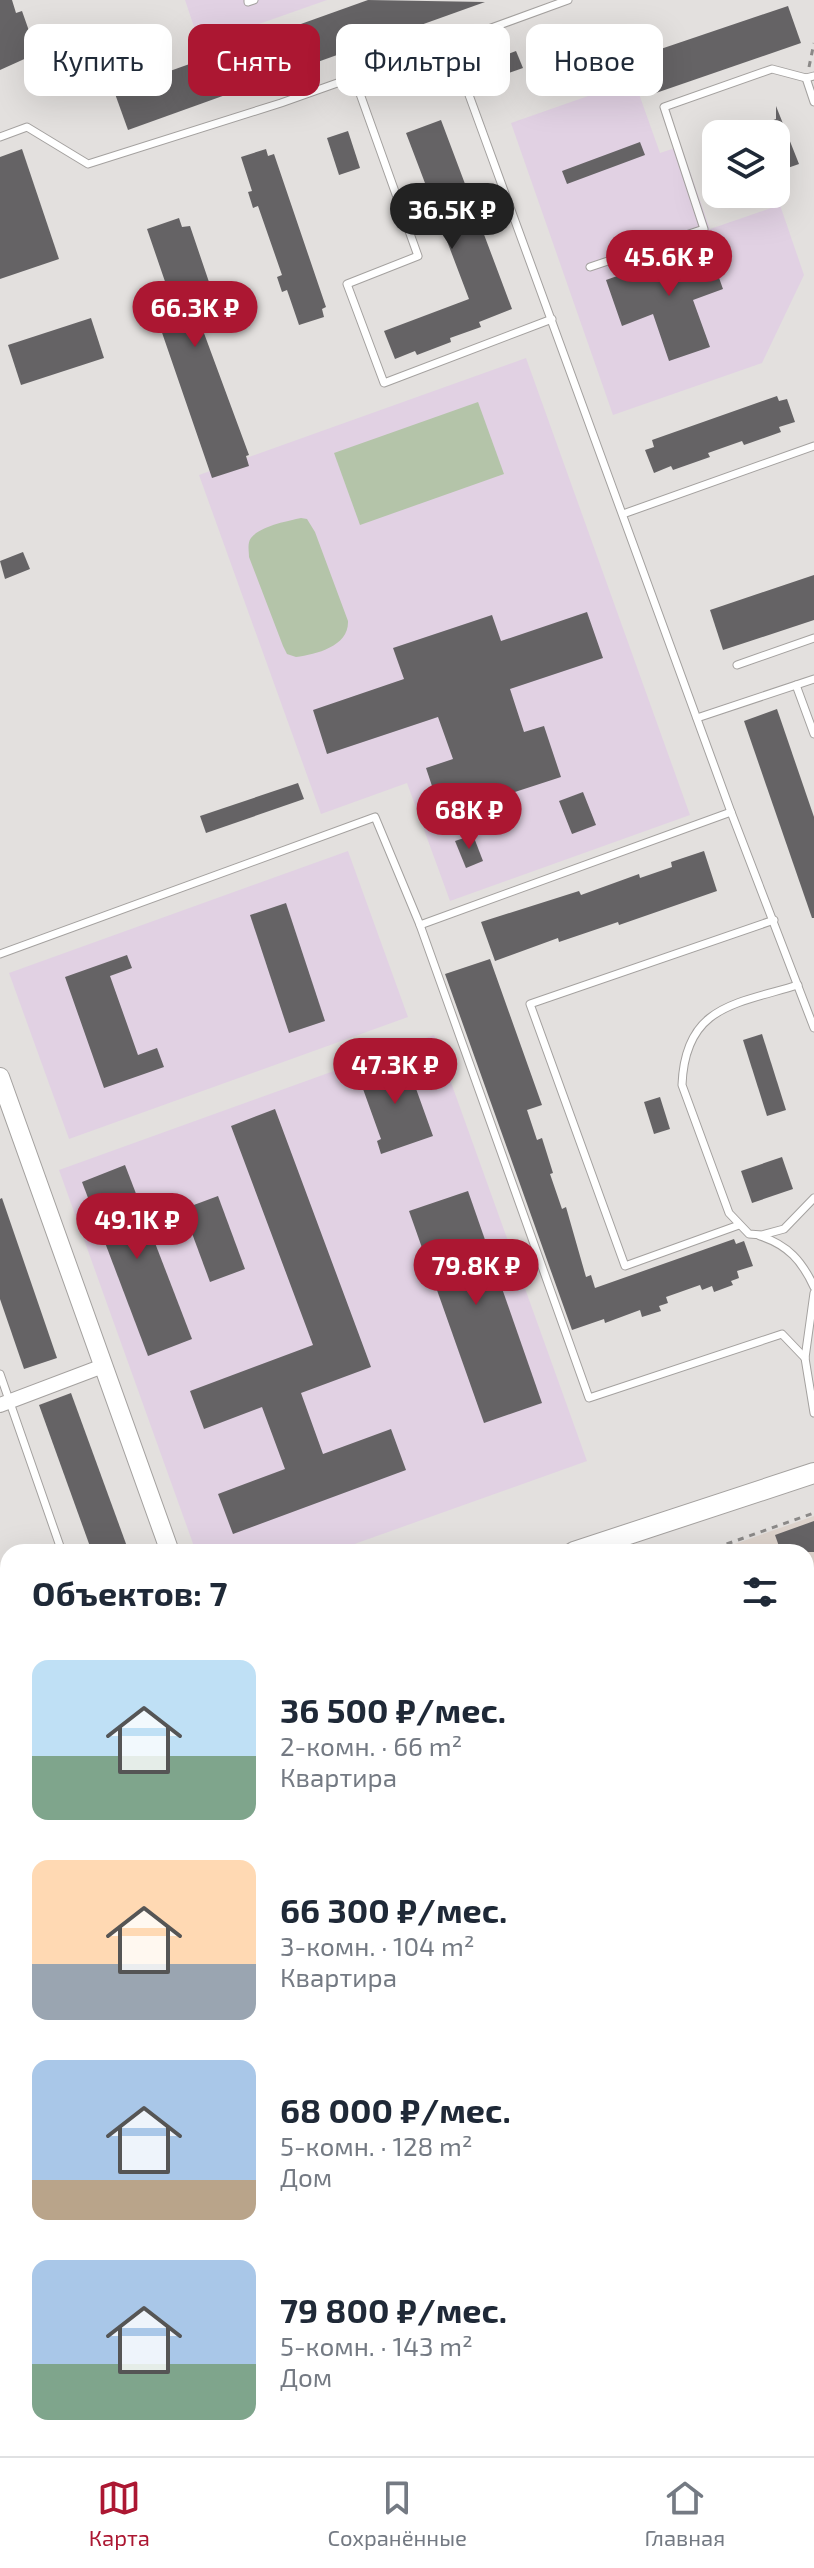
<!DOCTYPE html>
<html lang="ru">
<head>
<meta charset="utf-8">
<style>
  body { margin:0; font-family:"Exo 2",sans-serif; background:#f6f6f7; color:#1f2937; height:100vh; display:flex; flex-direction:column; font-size:30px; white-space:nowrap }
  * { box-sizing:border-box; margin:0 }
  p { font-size:26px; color:#747a83 }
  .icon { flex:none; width:44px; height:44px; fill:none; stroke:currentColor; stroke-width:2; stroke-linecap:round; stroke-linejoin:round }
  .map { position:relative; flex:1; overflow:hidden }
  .sheet { position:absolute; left:0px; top:1544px; width:814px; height:912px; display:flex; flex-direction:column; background:#fff; border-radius:24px 24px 0 0; box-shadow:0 8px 32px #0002 }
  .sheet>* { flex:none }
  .guide { position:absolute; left:24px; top:24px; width:766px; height:72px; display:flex; gap:16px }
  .tools { position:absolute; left:702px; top:120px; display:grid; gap:16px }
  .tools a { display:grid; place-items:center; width:88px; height:88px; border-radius:16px; background:#fff; box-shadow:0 8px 32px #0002; font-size:40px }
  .price { position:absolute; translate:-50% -68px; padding:0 18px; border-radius:28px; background:#ac1732; color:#fff; font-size:26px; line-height:52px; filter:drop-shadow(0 2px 4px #0008) }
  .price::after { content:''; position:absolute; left:50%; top:48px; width:24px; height:18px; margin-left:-12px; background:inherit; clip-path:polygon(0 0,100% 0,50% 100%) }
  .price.on { background:#222; color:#fff }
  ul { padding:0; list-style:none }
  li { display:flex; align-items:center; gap:24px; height:200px; padding:0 32px }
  li span { display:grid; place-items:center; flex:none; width:224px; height:160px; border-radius:16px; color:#555 }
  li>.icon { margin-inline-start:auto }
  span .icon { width:96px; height:96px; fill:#fffc; stroke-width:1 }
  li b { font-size:34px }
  h2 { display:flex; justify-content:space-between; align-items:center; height:96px; padding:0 32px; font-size:34px }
  .tag { padding:0 28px; border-radius:16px; background:#fff; box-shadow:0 8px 32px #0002; font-size:28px; line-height:72px }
  .tag.on { background:#ac1732; color:#fff }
  .tab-bar { display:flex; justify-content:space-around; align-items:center; height:112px; border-top:2px solid #e0e1e3; background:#fff; font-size:22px; color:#747a83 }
  .tab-bar a { display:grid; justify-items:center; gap:4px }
  .tab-bar .on { color:#ac1732 }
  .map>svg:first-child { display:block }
  .built { fill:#ddd3cc }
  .education { fill:#e1d1e3 }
  .green { fill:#b4c4a9 }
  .building { fill:#656365 }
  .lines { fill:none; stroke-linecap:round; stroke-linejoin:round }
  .service-casing { stroke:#a4a19f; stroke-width:9 }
  .minor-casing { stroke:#a4a19f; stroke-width:16 }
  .tertiary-casing { stroke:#a4a19f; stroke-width:20 }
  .secondary-casing { stroke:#a4a19f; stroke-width:22 }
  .path { stroke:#8b8988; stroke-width:3; stroke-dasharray:6 6; stroke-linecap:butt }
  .service { stroke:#fff; stroke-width:7 }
  .minor { stroke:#fff; stroke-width:14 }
  .tertiary { stroke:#fff; stroke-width:18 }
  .secondary { stroke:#fff; stroke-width:20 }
  .tram { stroke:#6d6b6a; stroke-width:2 }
</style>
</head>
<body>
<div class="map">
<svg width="814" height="2456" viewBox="0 0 814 2456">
  <rect width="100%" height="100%" fill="#e3e0de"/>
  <g class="built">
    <path d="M814 1516V2261L806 2272V1552H712Z"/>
    <path d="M8 1800V2204L0 2198V1803Z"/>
    <path d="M337 2448H672L666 2456H348Z"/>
  </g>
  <g class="education">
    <path d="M185 0H327L200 45Z"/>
    <path d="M634 80 660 153 681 146 710 229 780 205 804 275 762 363 613 415 511 123Z"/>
    <path d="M526 358 690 815 450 901 407 783 321 814 199 475Z"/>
    <path d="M348 851 408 1017 69 1139 9 973Z"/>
    <path d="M434 1035 587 1461 332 1552H196L59 1170Z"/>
  </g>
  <g class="green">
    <path d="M478 402 504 474 360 525 334 453Z"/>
    <path d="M301 518 307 519 315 532 348 621C349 646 317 654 296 657L287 654 283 646 249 557C249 551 247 543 251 538 260 526 288 521 301 518Z"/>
    <path d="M814 1701V2251L806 2245V1707Z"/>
  </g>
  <g class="building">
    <path d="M0 0H12L16 13 22 11 34 45 28 47 31 56 0 70Z"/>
    <path d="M368 0 485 2 128 130 114 91Z"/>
    <path d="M788 6 801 43 653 94 640 56Z"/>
    <path d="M516 51 523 68 495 78 489 61Z"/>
    <path d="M600 56 604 70 581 78 576 63Z"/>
    <path d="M776 106 799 164 779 171 776 162V134L741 133 776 119Z"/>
    <path d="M441 120 512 309 479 322 481 327 450 338 451 342 417 355 415 351 395 359 384 331 469 299 406 133Z"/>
    <path d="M348 131 360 168 339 175 327 138Z"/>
    <path d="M640 142 645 155 567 184 562 171Z"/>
    <path d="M22 149 59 259 0 279V157Z"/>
    <path d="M266 149 268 156 274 154 326 307 322 309 324 317 299 325 287 290 282 292 277 277 282 275 258 206 253 208 248 192 252 191 241 157Z"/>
    <path d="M179 218 182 227 190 226 209 282 202 285 205 293 191 298 249 455 246 456 249 466 212 478 158 321 162 320 156 304 171 299 147 229Z"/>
    <path d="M707 244 723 289 693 300 710 347 669 361 653 314 622 326 606 280Z"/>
    <path d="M91 318 104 358 21 385 8 345Z"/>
    <path d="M777 396 779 401 787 399 795 422 779 427 781 432 744 445 742 441 708 453 710 457 673 470 671 466 654 473 645 450 654 447 652 440Z"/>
    <path d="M23 552 30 569 5 579 0 561Z"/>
    <path d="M814 575V620L723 650 710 610Z"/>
    <path d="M587 612 603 658 510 689 524 732 544 726 561 777 442 816 426 768 453 759 438 717 327 754 313 710 404 679 393 648 492 615 501 641Z"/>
    <path d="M777 709 814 817V918H812L744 721Z"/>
    <path d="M298 783 304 799 206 833 200 816Z"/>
    <path d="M583 792 596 825 572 834 559 801Z"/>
    <path d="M473 835 483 861 466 868 455 841Z"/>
    <path d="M704 851 717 891 619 925 618 922 559 942 558 938 495 961 481 922 579 891 581 895 639 874 640 878 672 867 671 862Z"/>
    <path d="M286 903 325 1021 289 1033 250 915Z"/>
    <path d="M127 955 132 968 110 976 138 1055 157 1048 164 1067 104 1088 65 977Z"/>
    <path d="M490 959 542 1105 527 1110 537 1140 542 1138 553 1173 550 1174 562 1209 566 1207 586 1277 591 1275 595 1288 734 1239 736 1244 744 1241 753 1266 737 1271 739 1278 731 1281 733 1285 714 1292 712 1286 702 1290 700 1285 666 1297 668 1303 659 1306 661 1311 642 1317 640 1310 605 1323 604 1319 572 1330 445 974Z"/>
    <path d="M762 1034 786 1110 767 1116 743 1040Z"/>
    <path d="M405 1058 433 1136 381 1154 377 1141 381 1139 363 1089 359 1090 354 1077Z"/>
    <path d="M660 1097 670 1129 654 1134 644 1102Z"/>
    <path d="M275 1109 371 1367 301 1393 323 1454 391 1429 406 1470 233 1534 218 1494 285 1469 262 1407 204 1429 190 1391 313 1345 231 1126Z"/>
    <path d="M782 1157 793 1189 752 1203 741 1171Z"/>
    <path d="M125 1165 192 1339 148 1356 82 1182Z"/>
    <path d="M468 1191 542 1403 484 1423 409 1211Z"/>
    <path d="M218 1196 245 1269 210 1282 183 1209Z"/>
    <path d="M2 1198 57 1358 24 1369 0 1299V1199Z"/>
    <path d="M71 1393 129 1552H92L39 1405Z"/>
    <path d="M814 1521V1552H781L775 1535Z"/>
  </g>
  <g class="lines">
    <g class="service-casing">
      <g id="service">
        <path d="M248 0V2L254 0"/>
        <path d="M568 0 450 43 731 812 814 1028"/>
        <path d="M354 77 418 256 347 284 384 383 552 319"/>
        <path d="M806 78 814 102"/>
        <path d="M0 137 27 127 88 164 281 103 450 43"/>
        <path d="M590 267 704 229 664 107 772 69 806 78 814 76"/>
        <path d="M623 514 814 446"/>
        <path d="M737 665 814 638"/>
        <path d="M796 685 814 734"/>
        <path d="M697 718 814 679"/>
        <path d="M420 925 731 812"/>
        <path d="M0 954 375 817 420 925 589 1398 782 1334 805 1358"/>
        <path d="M798 985C735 1004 685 1006 682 1085L729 1213 749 1234 762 1235 784 1229 814 1198"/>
        <path d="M739 1225 625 1266 530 1004 774 920"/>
        <path d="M760 1236C788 1245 802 1261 814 1287"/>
        <path d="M814 1293 805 1358 814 1413"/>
        <path d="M0 1374 62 1552"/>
        <path d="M0 1591 8 1588"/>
        <path d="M0 1710 8 1708"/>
        <path d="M592 2448 603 2456"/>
        <path d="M195 2456 201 2448"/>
      </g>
    </g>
    <g class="minor-casing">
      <g id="minor">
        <path d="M0 1405 103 1366"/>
        <path d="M0 2216 8 2222"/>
        <path d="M806 2353 814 2342"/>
        <path d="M319 2448 329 2456"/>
        <path d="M5 2456 10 2448"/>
        <path d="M732 2456 738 2448"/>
      </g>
    </g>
    <g class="tertiary-casing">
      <path id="tertiary" d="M0 1077 170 1552"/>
    </g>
    <g class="secondary-casing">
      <g id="secondary">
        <path d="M574 1552 814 1473"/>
        <path d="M0 1753 8 1750"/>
      </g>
    </g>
    <g class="path">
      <path d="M809 67 814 43"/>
      <path d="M704 1552 814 1513"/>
      <path d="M0 1800 8 1797"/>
    </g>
    <use href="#service" class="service"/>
    <use href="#minor" class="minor"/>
    <use href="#tertiary" class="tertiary"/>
    <use href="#secondary" class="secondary"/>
    <g class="tram">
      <path d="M806 2378 814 2367"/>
      <path d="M758 2456 764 2448"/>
    </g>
  </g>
</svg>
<div class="tools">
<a><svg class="icon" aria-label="layers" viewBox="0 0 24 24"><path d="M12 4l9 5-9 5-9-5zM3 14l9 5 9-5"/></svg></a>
</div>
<b class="price on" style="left:452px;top:251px">36.5K ₽</b>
<b class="price" style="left:669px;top:298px">45.6K ₽</b>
<b class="price" style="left:195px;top:349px">66.3K ₽</b>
<b class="price" style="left:469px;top:851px">68K ₽</b>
<b class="price" style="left:395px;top:1106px">47.3K ₽</b>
<b class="price" style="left:137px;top:1261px">49.1K ₽</b>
<b class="price" style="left:476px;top:1307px">79.8K ₽</b>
<div class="guide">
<a class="tag">Купить</a>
<a class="tag on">Снять</a>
<a class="tag">Фильтры</a>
<a class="tag">Новое</a>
</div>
<section class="sheet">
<h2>Объектов: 7<svg class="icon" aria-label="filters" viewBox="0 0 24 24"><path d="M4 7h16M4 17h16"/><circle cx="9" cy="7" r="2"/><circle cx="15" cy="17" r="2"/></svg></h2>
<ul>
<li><span style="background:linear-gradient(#bfe0f5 60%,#7fa58c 0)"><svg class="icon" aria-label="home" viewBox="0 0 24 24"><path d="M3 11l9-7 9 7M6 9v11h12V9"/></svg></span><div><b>36 500 ₽/мес.</b><p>2-комн. · 66 m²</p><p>Квартира</p></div></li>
<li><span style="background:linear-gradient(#ffd9b3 65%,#9aa5b1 0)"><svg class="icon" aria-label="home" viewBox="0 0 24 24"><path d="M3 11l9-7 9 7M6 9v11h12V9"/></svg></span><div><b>66 300 ₽/мес.</b><p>3-комн. · 104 m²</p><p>Квартира</p></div></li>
<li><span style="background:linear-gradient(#a9c7e8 75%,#b9a48a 0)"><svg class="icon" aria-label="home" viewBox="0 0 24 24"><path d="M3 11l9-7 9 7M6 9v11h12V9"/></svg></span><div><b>68 000 ₽/мес.</b><p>5-комн. · 128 m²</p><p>Дом</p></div></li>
<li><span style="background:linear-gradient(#a9c7e8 65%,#7fa58c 0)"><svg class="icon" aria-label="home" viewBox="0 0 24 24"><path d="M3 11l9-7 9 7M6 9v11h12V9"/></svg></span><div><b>79 800 ₽/мес.</b><p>5-комн. · 143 m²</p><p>Дом</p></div></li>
</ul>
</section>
</div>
<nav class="tab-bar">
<a class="on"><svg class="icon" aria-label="map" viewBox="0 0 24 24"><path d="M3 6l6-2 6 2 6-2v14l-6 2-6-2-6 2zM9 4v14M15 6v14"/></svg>Карта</a>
<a><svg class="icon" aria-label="saved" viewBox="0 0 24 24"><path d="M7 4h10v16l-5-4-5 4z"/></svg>Сохранённые</a>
<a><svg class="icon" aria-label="home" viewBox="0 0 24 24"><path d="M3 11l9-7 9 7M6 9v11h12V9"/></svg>Главная</a>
</nav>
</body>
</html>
